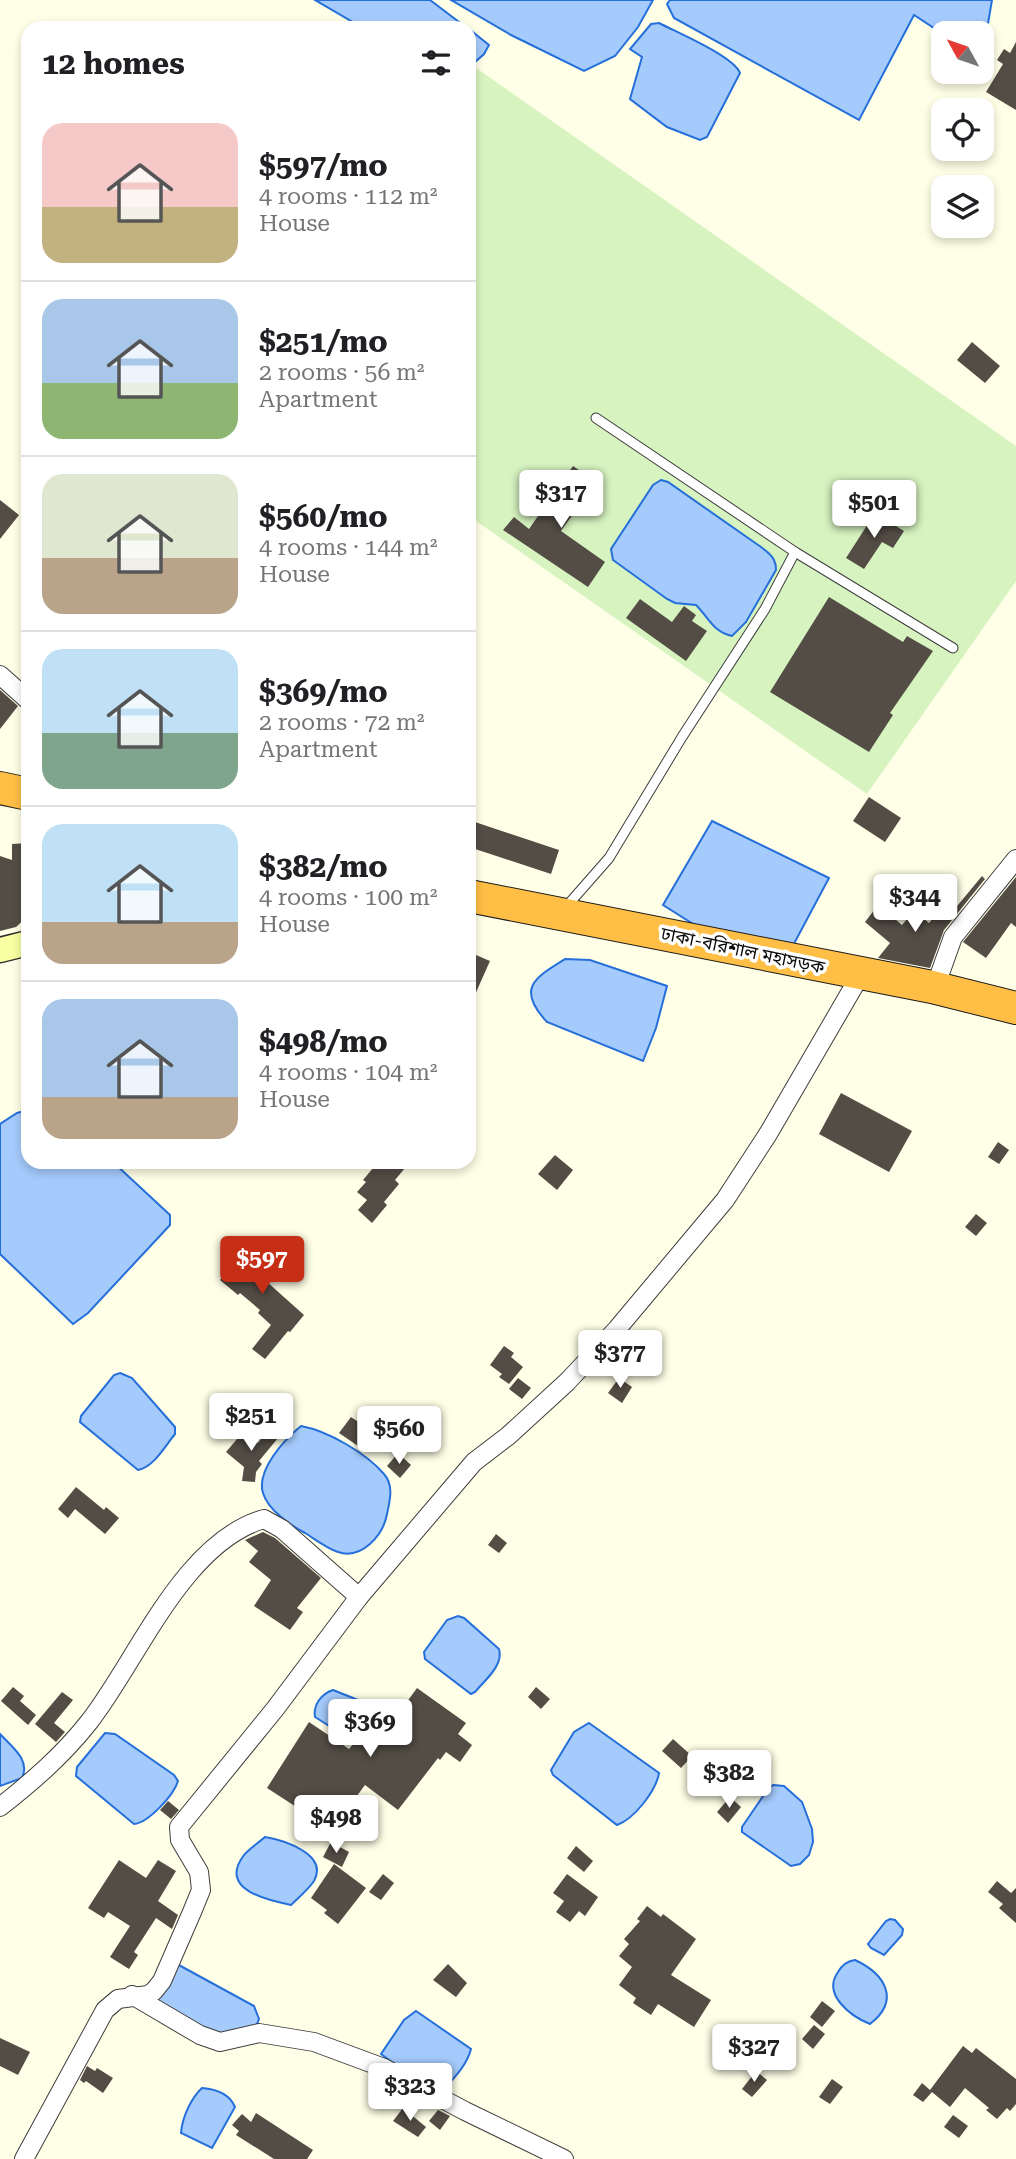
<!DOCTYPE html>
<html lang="en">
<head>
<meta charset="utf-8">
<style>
  body { margin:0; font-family:"Roboto Serif","Noto Sans Bengali",serif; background:#f6f6f6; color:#202124; height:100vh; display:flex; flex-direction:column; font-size:26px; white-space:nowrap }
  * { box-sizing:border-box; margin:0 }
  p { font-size:23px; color:#757577 }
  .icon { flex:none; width:38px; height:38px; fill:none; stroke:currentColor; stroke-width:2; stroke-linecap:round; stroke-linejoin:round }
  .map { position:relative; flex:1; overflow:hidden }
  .drawer { position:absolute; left:21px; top:21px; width:455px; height:1148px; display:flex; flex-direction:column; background:#fff; border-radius:21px; box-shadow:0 4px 10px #0003 }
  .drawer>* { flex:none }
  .needle { width:46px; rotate:310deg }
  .tools { position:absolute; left:931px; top:21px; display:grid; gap:14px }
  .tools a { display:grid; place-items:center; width:63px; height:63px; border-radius:14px; background:#fff; box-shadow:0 4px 10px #0003; font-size:35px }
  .price { position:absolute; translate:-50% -60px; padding:0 16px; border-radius:7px; background:#fff; color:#222; font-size:23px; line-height:46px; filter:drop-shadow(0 2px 4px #0008) }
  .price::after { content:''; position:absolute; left:50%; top:42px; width:21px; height:16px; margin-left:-10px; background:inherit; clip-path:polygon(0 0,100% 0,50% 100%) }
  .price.on { background:#c62f16; color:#fff }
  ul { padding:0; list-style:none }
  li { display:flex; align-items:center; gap:21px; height:175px; padding:0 21px }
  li+li { border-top:2px solid #e0e0e0 }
  li span { display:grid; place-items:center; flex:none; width:196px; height:140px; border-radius:21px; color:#555 }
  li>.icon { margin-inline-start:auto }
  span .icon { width:84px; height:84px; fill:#fffc; stroke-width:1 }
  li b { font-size:30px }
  h2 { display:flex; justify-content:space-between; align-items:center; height:84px; padding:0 21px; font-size:30px }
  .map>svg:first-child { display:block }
  .pitch { fill:#d7f3c0 }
  .water { fill:#a5cbfc; stroke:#256fdb; stroke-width:2 }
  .building { fill:#534d45 }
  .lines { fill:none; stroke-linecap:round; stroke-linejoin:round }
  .lane-casing { stroke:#3d3d3d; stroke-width:11 }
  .street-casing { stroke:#3d3d3d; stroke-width:20 }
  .secondary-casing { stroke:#2c2c2c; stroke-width:27 }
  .highway-casing { stroke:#1b1b1b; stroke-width:34 }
  .lane { stroke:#fff; stroke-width:9 }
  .street { stroke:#fff; stroke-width:18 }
  .secondary { stroke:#f7ffa2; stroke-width:24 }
  .highway { stroke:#ffbe45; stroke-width:32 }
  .labels { text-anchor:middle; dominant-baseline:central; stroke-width:7; stroke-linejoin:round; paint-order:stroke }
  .street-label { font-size:18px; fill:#0a0a0a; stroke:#fff }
</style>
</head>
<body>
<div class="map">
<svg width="1016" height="2159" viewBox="0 0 1016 2159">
  <rect width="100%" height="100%" fill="#ffffe7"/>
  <path class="pitch" d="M469 63 1016 446V581L867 794 469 516Z"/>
  <g class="water">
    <path d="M315 0H430L467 28H363Z"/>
    <path d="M451 0H653L638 27 615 56 584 71 511 35Z"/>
    <path d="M670 0H992L982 59V33L943 34 914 15 859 120 674 18 667 4Z"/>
    <path d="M659 23C678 33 733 56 740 73L707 137 700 140 667 127 630 99 642 57 630 49 651 24Z"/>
    <path d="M469 29 489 45 484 54 474 63 469 60Z"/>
    <path d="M661 480 668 482 761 547C770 554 776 558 776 570L746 622 732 636C713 632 709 618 696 605L675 603 667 599 613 560 611 549 653 485Z"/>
    <path d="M712 821 829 878 789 953 698 927 663 905Z"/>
    <path d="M565 959 590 960 667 986 656 1028 643 1061 547 1022C516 989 534 978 565 959Z"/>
    <path d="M28 1110V1162H113L170 1215V1225L88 1313 73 1324 0 1254V1124L17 1113Z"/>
    <path d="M120 1373 132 1378 175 1427V1434C165 1446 154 1467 138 1470L80 1422 81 1416 114 1375Z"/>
    <path d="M301 1426C328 1431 366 1453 384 1474 394 1485 390 1500 387 1514 383 1536 361 1560 338 1552 326 1548 315 1539 305 1533 290 1525 268 1510 263 1493 256 1470 285 1439 301 1426Z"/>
    <path d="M458 1616 464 1618 499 1649C504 1665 485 1680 475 1692L471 1694 425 1659 424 1652 447 1620Z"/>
    <path d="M333 1690 363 1702 372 1708V1717L353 1741 315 1717C313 1705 321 1694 333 1690Z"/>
    <path d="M589 1723 659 1773C656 1791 634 1819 617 1825L553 1775 551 1770 574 1732Z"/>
    <path d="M105 1733 115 1734 174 1775 178 1781C174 1795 148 1823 134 1824L76 1776 77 1767Z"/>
    <path d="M0 1734C11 1746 31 1760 22 1778L0 1786Z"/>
    <path d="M773 1785 784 1786 802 1802 812 1829 813 1842 809 1855 800 1864 791 1866 742 1832V1827L768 1789Z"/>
    <path d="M265 1837C283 1840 329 1854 314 1881 308 1890 298 1898 291 1905 266 1900 218 1889 244 1855 249 1849 258 1843 265 1837Z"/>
    <path d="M890 1919 895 1920 903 1929 902 1935 884 1955 871 1948 868 1944 886 1921Z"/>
    <path d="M855 1960C885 1974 901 2000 870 2024 850 2016 822 1994 838 1972 842 1965 847 1961 855 1960Z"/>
    <path d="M177 1964 254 2006 259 2019 255 2029 219 2037 156 2000Z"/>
    <path d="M416 2011 471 2049C467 2065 453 2080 442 2090H430L381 2054 404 2020Z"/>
    <path d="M202 2088C216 2089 229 2093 235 2107L212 2148 181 2133C182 2118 191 2098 202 2088Z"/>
  </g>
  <g class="building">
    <path d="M1016 42V110L986 92 1003 64 997 60 1004 49 1010 53Z"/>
    <path d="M972 342 1000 366 985 383 957 360Z"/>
    <path d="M573 466 596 482 561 531 605 562 588 587 503 530 514 517 529 529Z"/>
    <path d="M0 500 19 515 0 539Z"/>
    <path d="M875 513 904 531 893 548 882 542 864 569 846 558Z"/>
    <path d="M829 597 903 642 907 636 933 651 890 713 893 715 869 752 770 692Z"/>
    <path d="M640 599 672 622 684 606 696 615 692 621 707 631 686 661 626 618Z"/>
    <path d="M0 690 18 706 0 729Z"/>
    <path d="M869 797 901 818 885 842 853 821Z"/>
    <path d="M469 820 559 850 551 874 469 847Z"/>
    <path d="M28 843V916L16 927 0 931V856L12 860V844Z"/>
    <path d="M982 876 985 879 944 930 930 968 878 958 890 943 865 922 875 909 885 917 888 913 902 925 914 911 929 923 945 904 953 911Z"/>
    <path d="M1016 877V927L1011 923 986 958 963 942Z"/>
    <path d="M469 952 490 961 469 1008Z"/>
    <path d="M841 1093 912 1131 889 1172 819 1134Z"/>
    <path d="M998 1142 1009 1150 999 1164 988 1157Z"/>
    <path d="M555 1155 573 1170 557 1190 538 1174Z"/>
    <path d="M378 1162H410L395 1180 399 1184 384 1202 387 1205 372 1223 358 1210 367 1200 357 1192 366 1182 363 1180Z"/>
    <path d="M976 1214 987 1223 976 1236 965 1227Z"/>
    <path d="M256 1237 274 1252 256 1272 304 1315 290 1332 288 1331 265 1359 252 1349 271 1325 258 1313 260 1310 240 1293 238 1295 220 1280Z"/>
    <path d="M504 1346 514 1353 511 1357 523 1367 509 1384 499 1377 502 1374 490 1365Z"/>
    <path d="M518 1378 531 1388 522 1399 509 1389Z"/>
    <path d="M619 1378 632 1387 622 1403 608 1393Z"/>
    <path d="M351 1417 370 1430 358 1446 339 1433Z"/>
    <path d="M268 1430 278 1438 259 1461 262 1464 256 1472 255 1482 242 1481 244 1467 226 1452 243 1432 258 1443Z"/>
    <path d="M398 1453 411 1465 400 1478 387 1466Z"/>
    <path d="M76 1487 104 1510 106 1507 119 1518 105 1534 75 1509 68 1518 58 1509Z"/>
    <path d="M263 1532 275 1538 321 1578 297 1608 303 1612 290 1630 254 1606 271 1580 249 1562 258 1551 245 1540Z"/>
    <path d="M496 1534 507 1543 499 1553 488 1545Z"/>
    <path d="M13 1687 24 1696 20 1701 36 1715 28 1725 1 1701Z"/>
    <path d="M536 1687 550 1699 541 1709 528 1697Z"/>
    <path d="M417 1688 466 1723 458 1734 472 1745 460 1762 446 1752 440 1760 438 1758 398 1810 365 1785 351 1804 338 1795 321 1823 267 1788 309 1722 349 1749 372 1722 385 1732Z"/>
    <path d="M62 1692 73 1700 54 1723 65 1732 56 1742 35 1724Z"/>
    <path d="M673 1739 692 1756 681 1768 662 1751Z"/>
    <path d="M730 1797 741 1807 728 1823 717 1812Z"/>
    <path d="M168 1801 179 1810 171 1819 160 1810Z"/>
    <path d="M331 1842 349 1852 342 1867 323 1857Z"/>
    <path d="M576 1846 593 1861 584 1872 567 1858Z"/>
    <path d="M119 1860 146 1878 158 1860 176 1871 158 1901 178 1915 172 1929 156 1918 134 1952 138 1955 129 1969 110 1957 130 1926 108 1912 104 1918 88 1908Z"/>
    <path d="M334 1864 366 1888 338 1924 324 1913 327 1910 311 1898Z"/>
    <path d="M383 1874 394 1883 381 1900 369 1892Z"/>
    <path d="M567 1874 598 1897 585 1916 579 1911 570 1922 556 1912 564 1901 553 1893Z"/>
    <path d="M997 1881 1011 1893 1016 1888V1923L999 1908 1003 1904 988 1892Z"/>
    <path d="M647 1906 661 1917 663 1914 696 1939 671 1975 711 2000 694 2027 658 2004 651 2015 633 2003 636 1998 619 1985 632 1967 619 1956 629 1944 624 1939 640 1921 637 1919Z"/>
    <path d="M448 1964 467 1983 456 1997 433 1980Z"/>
    <path d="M822 2001 835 2011 822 2027 810 2017Z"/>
    <path d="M814 2025 825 2034 813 2049 802 2039Z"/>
    <path d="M0 2038 30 2052 18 2075 0 2066Z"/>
    <path d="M963 2046 972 2053 976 2048 1016 2079V2104L1010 2111 1007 2108 997 2119 986 2110 989 2108 965 2088 950 2107 932 2092 923 2102 913 2095 922 2083 930 2090Z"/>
    <path d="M87 2066 95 2071 97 2068 113 2078 103 2093 86 2081 84 2083 80 2080Z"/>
    <path d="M756 2071 767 2080 752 2097 742 2089Z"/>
    <path d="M832 2079 843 2087 830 2104 819 2097Z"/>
    <path d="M403 2108 426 2127 418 2137 393 2121Z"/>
    <path d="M438 2110 450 2116 440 2130 429 2121Z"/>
    <path d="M256 2113 313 2150 307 2159H274L236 2135 239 2131 232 2125 242 2114 251 2122Z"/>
    <path d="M953 2115 968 2126 959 2138 944 2127Z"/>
  </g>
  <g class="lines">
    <g class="lane-casing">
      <g id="lane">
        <path d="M596 418 795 552 953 648"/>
        <path d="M566 907 609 858 682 737 765 609 795 552"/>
      </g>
    </g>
    <g class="street-casing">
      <g id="street">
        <path d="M0 675 28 700"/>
        <path d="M932 987 938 979 953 937 1016 859"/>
        <path d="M0 1807C33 1781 63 1755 89 1722 137 1661 183 1542 264 1519L282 1529 359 1597"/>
        <path d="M132 1995 200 2035 220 2042 259 2033 314 2042 384 2068 465 2111 564 2159"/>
        <path d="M24 2159 105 2010 118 1999 148 1995 154 1991 162 1981 192 1912 201 1890 199 1872 180 1840 179 1827 275 1709 359 1597 474 1462 508 1436 567 1382 617 1329 725 1200 768 1134 861 974"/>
      </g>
    </g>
    <g class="secondary-casing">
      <path id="secondary" d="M0 950 28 943"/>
    </g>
    <g class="highway-casing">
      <g id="highway">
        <path d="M0 788 28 794"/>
        <path d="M469 896 932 987 1016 1008"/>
      </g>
    </g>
    <use href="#lane" class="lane"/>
    <use href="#street" class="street"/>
    <use href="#secondary" class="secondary"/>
    <use href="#highway" class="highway"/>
  </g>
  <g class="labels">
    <g class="street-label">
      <text transform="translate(743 950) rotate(12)">ঢাকা-বরিশাল মহাসড়ক</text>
    </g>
  </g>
</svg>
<div class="tools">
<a><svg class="needle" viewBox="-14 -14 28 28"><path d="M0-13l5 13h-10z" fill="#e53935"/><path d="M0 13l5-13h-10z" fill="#757577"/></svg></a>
<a><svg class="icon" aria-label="locate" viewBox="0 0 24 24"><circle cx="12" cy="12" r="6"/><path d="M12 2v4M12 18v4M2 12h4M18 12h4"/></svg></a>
<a><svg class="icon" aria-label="layers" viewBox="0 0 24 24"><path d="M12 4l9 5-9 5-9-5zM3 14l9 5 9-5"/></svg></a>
</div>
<b class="price" style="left:561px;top:530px">$317</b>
<b class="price" style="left:874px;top:540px">$501</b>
<b class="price" style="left:915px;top:934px">$344</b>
<b class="price on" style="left:262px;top:1296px">$597</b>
<b class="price" style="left:620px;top:1390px">$377</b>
<b class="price" style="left:251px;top:1453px">$251</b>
<b class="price" style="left:399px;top:1466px">$560</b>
<b class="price" style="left:370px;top:1759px">$369</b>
<b class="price" style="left:729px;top:1810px">$382</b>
<b class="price" style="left:336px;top:1855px">$498</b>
<b class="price" style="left:754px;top:2084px">$327</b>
<b class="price" style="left:410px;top:2123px">$323</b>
<section class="drawer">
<h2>12 homes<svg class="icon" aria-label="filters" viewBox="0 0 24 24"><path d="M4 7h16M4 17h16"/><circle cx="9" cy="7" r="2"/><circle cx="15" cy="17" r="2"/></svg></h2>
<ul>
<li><span style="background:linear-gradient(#f6c9c9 60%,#c2b280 0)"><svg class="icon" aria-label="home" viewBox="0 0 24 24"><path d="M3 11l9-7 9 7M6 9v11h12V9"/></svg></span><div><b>$597/mo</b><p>4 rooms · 112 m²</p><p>House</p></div></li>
<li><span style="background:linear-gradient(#a9c7e8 60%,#8fb573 0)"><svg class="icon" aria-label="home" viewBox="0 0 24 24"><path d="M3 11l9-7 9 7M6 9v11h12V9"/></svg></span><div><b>$251/mo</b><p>2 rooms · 56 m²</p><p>Apartment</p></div></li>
<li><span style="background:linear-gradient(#dfe7d0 60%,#b9a48a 0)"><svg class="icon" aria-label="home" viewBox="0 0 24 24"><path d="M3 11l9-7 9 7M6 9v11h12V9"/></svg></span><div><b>$560/mo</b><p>4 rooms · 144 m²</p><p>House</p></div></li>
<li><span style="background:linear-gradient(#bfe0f5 60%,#7fa58c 0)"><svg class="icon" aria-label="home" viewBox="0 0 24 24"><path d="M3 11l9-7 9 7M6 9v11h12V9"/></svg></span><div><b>$369/mo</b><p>2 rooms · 72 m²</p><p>Apartment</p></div></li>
<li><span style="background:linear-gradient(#bfe0f5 70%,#b9a48a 0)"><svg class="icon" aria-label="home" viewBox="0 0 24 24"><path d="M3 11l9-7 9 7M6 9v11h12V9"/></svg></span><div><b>$382/mo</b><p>4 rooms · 100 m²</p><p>House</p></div></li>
<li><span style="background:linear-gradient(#a9c7e8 70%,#b9a48a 0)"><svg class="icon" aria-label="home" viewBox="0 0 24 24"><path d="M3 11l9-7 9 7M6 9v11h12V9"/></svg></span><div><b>$498/mo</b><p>4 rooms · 104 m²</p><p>House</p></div></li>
</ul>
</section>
</div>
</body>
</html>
